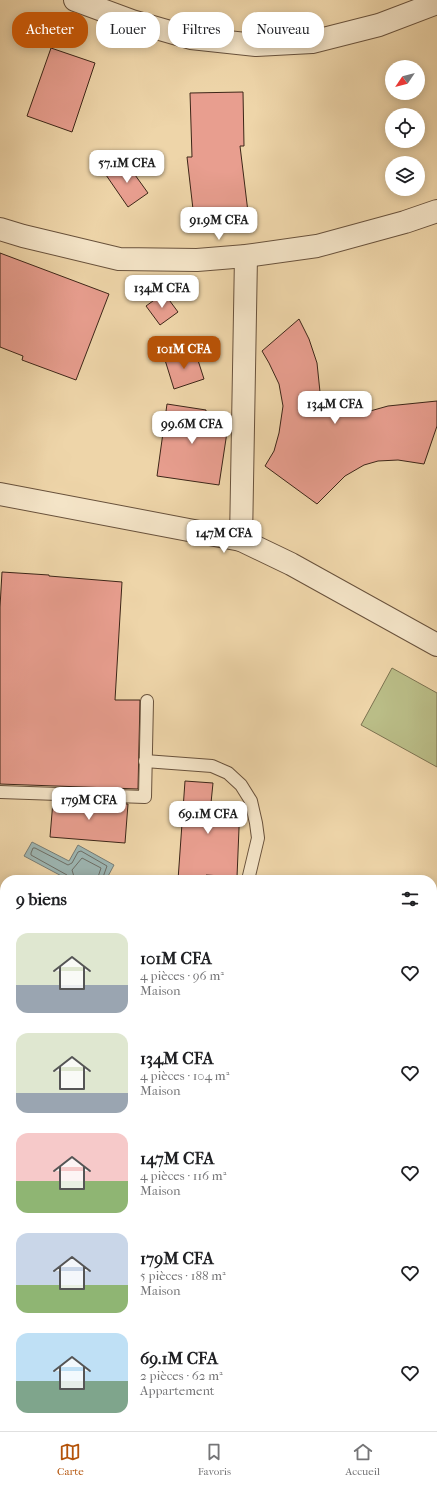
<!DOCTYPE html>
<html lang="fr">
<head>
<meta charset="utf-8">
<style>
  body { margin:0; font-family:"IM FELL French Canon",serif; background:#f2f2f2; color:#202124; height:100vh; display:flex; flex-direction:column; font-size:15px; white-space:nowrap }
  * { box-sizing:border-box; margin:0 }
  p { font-size:13px; color:#757577 }
  .icon { flex:none; width:22px; height:22px; fill:none; stroke:currentColor; stroke-width:2; stroke-linecap:round; stroke-linejoin:round }
  .map { position:relative; flex:1; overflow:hidden }
  .panel { position:absolute; left:0px; top:875px; width:437px; height:556px; display:flex; flex-direction:column; background:#fff; border-radius:16px 16px 0 0; box-shadow:0 2px 10px #0003 }
  .panel>* { flex:none }
  .guide { position:absolute; left:12px; top:12px; width:413px; height:36px; display:flex; gap:8px }
  .needle { width:26px; rotate:235deg }
  .tools { position:absolute; left:385px; top:60px; display:grid; gap:8px }
  .tools a { display:grid; place-items:center; width:40px; height:40px; border-radius:50%; background:#fff; box-shadow:0 2px 10px #0003; font-size:20px }
  .price { position:absolute; translate:-50% -34px; padding:0 9px; border-radius:8px; background:#fff; color:#222; font-size:13px; line-height:26px; filter:drop-shadow(0 1px 2px #0008) }
  .price::after { content:''; position:absolute; left:50%; top:24px; width:12px; height:9px; margin-left:-6px; background:inherit; clip-path:polygon(0 0,100% 0,50% 100%) }
  .price.selected { background:#b45309; color:#fff }
  ul { padding:0; list-style:none }
  li { display:flex; align-items:center; gap:12px; height:100px; padding:0 16px }
  li span { display:grid; place-items:center; flex:none; width:112px; height:80px; border-radius:12px; color:#555 }
  li>.icon { margin-inline-start:auto }
  span .icon { width:48px; height:48px; fill:#fffc; stroke-width:1 }
  li b { font-size:17px }
  h2 { display:flex; justify-content:space-between; align-items:center; height:48px; padding:0 16px; font-size:17px }
  .pill { padding:0 14px; border-radius:16px; background:#fff; box-shadow:0 2px 10px #0003; font-size:14px; line-height:36px }
  .pill.selected { background:#b45309; color:#fff }
  .tabs { display:flex; justify-content:space-around; align-items:center; height:56px; border-top:1px solid #e0e0e0; background:#fff; font-size:11px; color:#757577 }
  .tabs a { display:grid; justify-items:center; gap:2px }
  .tabs .selected { color:#b45309 }
  .map>svg:first-child { display:block }
  .green { fill:#babd87; stroke:#7c7250 }
  .water { fill:#9db6b3; stroke:#777c75 }
  .lines { fill:none; stroke-linecap:round; stroke-linejoin:round }
  .shore { stroke:#6d6e66; stroke-width:1 }
  .building { fill:#e89e8f; stroke:#3d2618 }
  .service-casing { stroke:#69523c; stroke-width:14 }
  .minor-casing { stroke:#69523c; stroke-width:24 }
  .service { stroke:#f4e4c7; stroke-width:12 }
  .minor { stroke:#f4e4c7; stroke-width:22 }
</style>
</head>
<body>
<div class="map">
<svg width="437" height="1431" viewBox="0 0 437 1431">
  <rect width="100%" height="100%" fill="#eed5a9"/>
  <filter id="stains"><feTurbulence type="fractalNoise" baseFrequency=".005" numOctaves="4"/><feColorMatrix values="0 0 0 0 .2 0 0 0 0 .09 0 0 0 0 .02 0 0 0 .5 -.17"/></filter>
  <radialGradient id="worn" r=".72"><stop offset=".6" stop-color="#630" stop-opacity="0"/><stop offset="1" stop-color="#630" stop-opacity=".3"/></radialGradient>
  <g class="green">
    <path d="M392 668 437 693V767L361 725Z"/>
    <path d="M0 1319 5 1324V1358L0 1363Z"/>
    <path d="M5 1393V1426H93L90 1431H0V1395Z"/>
  </g>
  <path class="water" d="M32 842 69 861 78 845 114 865 106 880H69L24 856Z"/>
  <g class="lines">
    <g class="shore">
      <path d="M70 880 67 875 31 855V853L33 848H35L68 865 72 863 78 852 81 851 107 866 102 880"/>
      <path d="M75 880 72 870 82 858 101 868 97 880"/>
    </g>
  </g>
  <g class="building">
    <path d="M51 48 95 63 72 132 27 116Z"/>
    <path d="M243 92 244 146H240L248 212 194 218 187 157H192L190 93Z"/>
    <path d="M125 161 148 193 128 207 106 175Z"/>
    <path d="M0 253 109 294 76 380 22 360 23 356 0 347Z"/>
    <path d="M164 293 178 312 160 325 146 306Z"/>
    <path d="M299 319 309 339 317 363 320 392 363 413 388 406 437 401V426L424 464 398 460 378 461 364 465 345 476 317 504 265 466 274 451 279 433 283 406 279 384 269 363 262 351Z"/>
    <path d="M195 351 204 379 174 389 165 360Z"/>
    <path d="M167 404 206 410V416L229 419 219 485 157 476Z"/>
    <path d="M2 572 49 575V576L122 582 115 700H140L138 789 0 784V607Z"/>
    <path d="M185 781 213 783 211 803 240 804 237 877 206 875 205 880H178Z"/>
    <path d="M53 801 128 804 125 843 50 837Z"/>
  </g>
  <g class="lines">
    <g class="service-casing">
      <g id="service">
        <path d="M145 761 212 766 228 773 241 785 251 801 256 823 258 838 248 880"/>
        <path d="M0 792 145 797 147 701"/>
        <path d="M0 904 5 907"/>
        <path d="M432 989 435 984"/>
        <path d="M432 1119 437 1120"/>
        <path d="M432 1202 437 1205"/>
        <path d="M432 1385 437 1375"/>
        <path d="M230 1426 231 1431"/>
        <path d="M421 1426 431 1431"/>
        <path d="M97 1431 100 1426"/>
      </g>
    </g>
    <g class="minor-casing">
      <g id="minor">
        <path d="M75 0 132 21 191 38 256 45 312 42 379 25 437 3"/>
        <path d="M0 229 23 236 119 259 197 260 246 256 317 246 405 222 437 211"/>
        <path d="M0 494 241 540 291 564 437 645"/>
        <path d="M241 540 246 256"/>
        <path d="M0 1067 5 1071"/>
        <path d="M432 1314 437 1316"/>
      </g>
    </g>
    <use href="#service" class="service"/>
    <use href="#minor" class="minor"/>
  </g>
  <rect width="100%" height="100%" filter="url(#stains)"/>
  <rect width="100%" height="100%" fill="url(#worn)"/>
</svg>
<div class="tools">
<a><svg class="needle" viewBox="-14 -14 28 28"><path d="M0-13l5 13h-10z" fill="#e53935"/><path d="M0 13l5-13h-10z" fill="#757577"/></svg></a>
<a><svg class="icon" aria-label="locate" viewBox="0 0 24 24"><circle cx="12" cy="12" r="6"/><path d="M12 2v4M12 18v4M2 12h4M18 12h4"/></svg></a>
<a><svg class="icon" aria-label="layers" viewBox="0 0 24 24"><path d="M12 4l9 5-9 5-9-5zM3 14l9 5 9-5"/></svg></a>
</div>
<b class="price" style="left:127px;top:184px">57.1M CFA</b>
<b class="price" style="left:219px;top:241px">91.9M CFA</b>
<b class="price" style="left:162px;top:309px">134M CFA</b>
<b class="price selected" style="left:184px;top:370px">101M CFA</b>
<b class="price" style="left:335px;top:425px">134M CFA</b>
<b class="price" style="left:192px;top:445px">99.6M CFA</b>
<b class="price" style="left:224px;top:554px">147M CFA</b>
<b class="price" style="left:89px;top:821px">179M CFA</b>
<b class="price" style="left:208px;top:835px">69.1M CFA</b>
<div class="guide">
<a class="pill selected">Acheter</a>
<a class="pill">Louer</a>
<a class="pill">Filtres</a>
<a class="pill">Nouveau</a>
</div>
<section class="panel">
<h2>9 biens<svg class="icon" aria-label="filters" viewBox="0 0 24 24"><path d="M4 7h16M4 17h16"/><circle cx="9" cy="7" r="2"/><circle cx="15" cy="17" r="2"/></svg></h2>
<ul>
<li><span style="background:linear-gradient(#dfe7d0 65%,#9aa5b1 0)"><svg class="icon" aria-label="home" viewBox="0 0 24 24"><path d="M3 11l9-7 9 7M6 9v11h12V9"/></svg></span><div><b>101M CFA</b><p>4 pièces · 96 m²</p><p>Maison</p></div><svg class="icon" aria-label="heart" viewBox="0 0 24 24"><path d="M12 20l-8-8c-3-5 5-10 8-4 3-6 11-1 8 4z"/></svg></li>
<li><span style="background:linear-gradient(#dfe7d0 75%,#9aa5b1 0)"><svg class="icon" aria-label="home" viewBox="0 0 24 24"><path d="M3 11l9-7 9 7M6 9v11h12V9"/></svg></span><div><b>134M CFA</b><p>4 pièces · 104 m²</p><p>Maison</p></div><svg class="icon" aria-label="heart" viewBox="0 0 24 24"><path d="M12 20l-8-8c-3-5 5-10 8-4 3-6 11-1 8 4z"/></svg></li>
<li><span style="background:linear-gradient(#f6c9c9 60%,#8fb573 0)"><svg class="icon" aria-label="home" viewBox="0 0 24 24"><path d="M3 11l9-7 9 7M6 9v11h12V9"/></svg></span><div><b>147M CFA</b><p>4 pièces · 116 m²</p><p>Maison</p></div><svg class="icon" aria-label="heart" viewBox="0 0 24 24"><path d="M12 20l-8-8c-3-5 5-10 8-4 3-6 11-1 8 4z"/></svg></li>
<li><span style="background:linear-gradient(#c9d6e8 65%,#8fb573 0)"><svg class="icon" aria-label="home" viewBox="0 0 24 24"><path d="M3 11l9-7 9 7M6 9v11h12V9"/></svg></span><div><b>179M CFA</b><p>5 pièces · 188 m²</p><p>Maison</p></div><svg class="icon" aria-label="heart" viewBox="0 0 24 24"><path d="M12 20l-8-8c-3-5 5-10 8-4 3-6 11-1 8 4z"/></svg></li>
<li><span style="background:linear-gradient(#bfe0f5 60%,#7fa58c 0)"><svg class="icon" aria-label="home" viewBox="0 0 24 24"><path d="M3 11l9-7 9 7M6 9v11h12V9"/></svg></span><div><b>69.1M CFA</b><p>2 pièces · 62 m²</p><p>Appartement</p></div><svg class="icon" aria-label="heart" viewBox="0 0 24 24"><path d="M12 20l-8-8c-3-5 5-10 8-4 3-6 11-1 8 4z"/></svg></li>
</ul>
</section>
</div>
<nav class="tabs">
<a class="selected"><svg class="icon" aria-label="map" viewBox="0 0 24 24"><path d="M3 6l6-2 6 2 6-2v14l-6 2-6-2-6 2zM9 4v14M15 6v14"/></svg>Carte</a>
<a><svg class="icon" aria-label="saved" viewBox="0 0 24 24"><path d="M7 4h10v16l-5-4-5 4z"/></svg>Favoris</a>
<a><svg class="icon" aria-label="home" viewBox="0 0 24 24"><path d="M3 11l9-7 9 7M6 9v11h12V9"/></svg>Accueil</a>
</nav>
</body>
</html>
